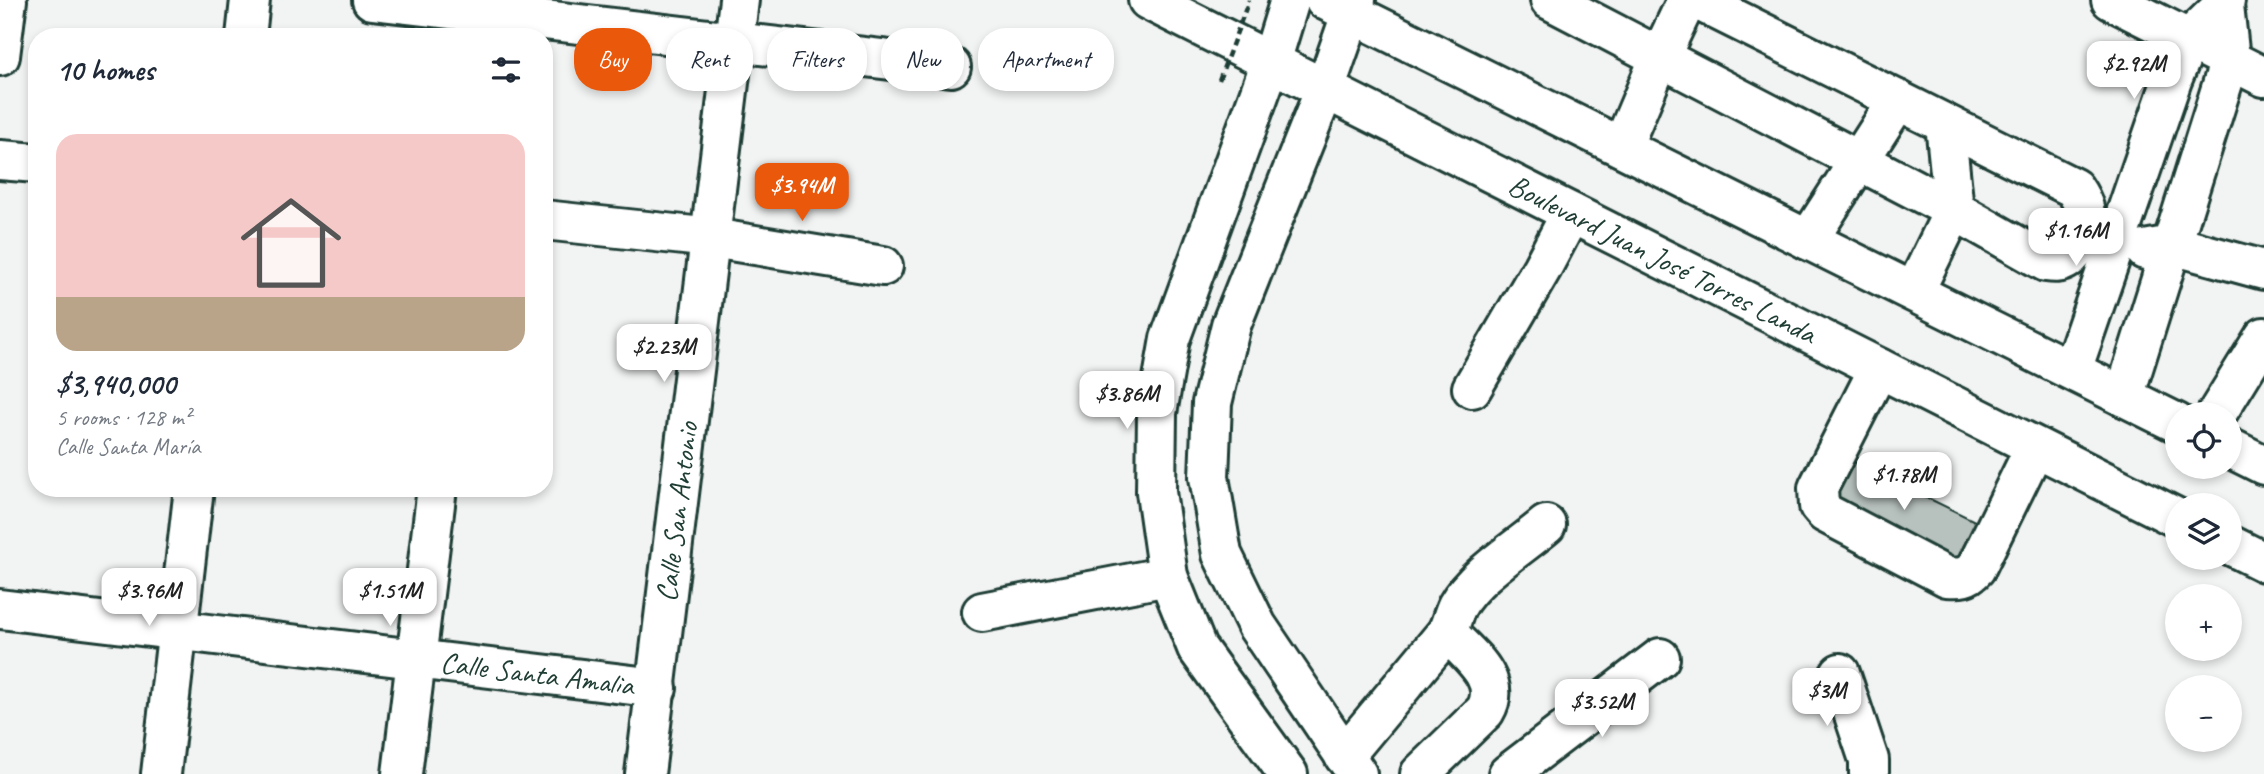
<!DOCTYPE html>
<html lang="en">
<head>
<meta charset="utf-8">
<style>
  body { margin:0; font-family:Caveat,sans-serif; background:#f2f2f3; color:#1f2937; height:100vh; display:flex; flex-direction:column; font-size:26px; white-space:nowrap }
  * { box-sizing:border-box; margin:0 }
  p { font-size:23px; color:#747a83 }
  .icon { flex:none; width:38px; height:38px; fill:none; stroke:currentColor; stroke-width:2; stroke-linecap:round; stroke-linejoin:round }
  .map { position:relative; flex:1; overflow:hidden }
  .details { position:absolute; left:28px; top:28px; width:525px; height:469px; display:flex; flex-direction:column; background:#fff; border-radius:28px; box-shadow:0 4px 10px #0003 }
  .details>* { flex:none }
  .hud { position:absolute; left:574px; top:28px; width:665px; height:63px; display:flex; gap:14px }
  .tools { position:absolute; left:2165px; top:402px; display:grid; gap:14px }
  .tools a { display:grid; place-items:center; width:77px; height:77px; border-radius:50%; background:#fff; box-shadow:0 4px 10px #0003; font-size:35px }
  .price { position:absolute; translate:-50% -60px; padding:0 16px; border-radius:14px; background:#fff; color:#222; font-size:23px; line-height:46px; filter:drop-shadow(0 2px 4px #0008) }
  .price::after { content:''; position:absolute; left:50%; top:42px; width:21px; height:16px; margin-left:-10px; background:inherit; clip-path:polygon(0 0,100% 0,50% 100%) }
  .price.on { background:#ea580c; color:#fff }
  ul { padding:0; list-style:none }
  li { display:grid; align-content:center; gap:14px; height:371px; padding:0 28px }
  li span { display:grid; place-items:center; height:217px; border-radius:21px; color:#555 }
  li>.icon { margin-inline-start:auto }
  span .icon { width:126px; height:126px; fill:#fffc; stroke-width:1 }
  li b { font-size:30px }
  h2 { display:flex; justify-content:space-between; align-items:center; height:84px; padding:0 28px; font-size:30px }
  .tag { padding:0 24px; border-radius:28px; background:#fff; box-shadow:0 4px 10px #0003; font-size:24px; line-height:63px }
  .tag.on { background:#ea580c; color:#fff }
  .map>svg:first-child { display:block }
  .building { fill:#b7c1bd; stroke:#1f3d34; stroke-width:2 }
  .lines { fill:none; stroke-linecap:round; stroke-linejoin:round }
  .minor-casing { stroke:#1f3d34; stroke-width:44 }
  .major-casing { stroke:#1f3d34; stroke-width:44 }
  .minor { stroke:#fff; stroke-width:38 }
  .major { stroke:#fff; stroke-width:38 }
  .path-bridge { stroke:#1f3d34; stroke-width:4.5; stroke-dasharray:7 5; stroke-linecap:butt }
  .labels { text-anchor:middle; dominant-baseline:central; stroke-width:5; stroke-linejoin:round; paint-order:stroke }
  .street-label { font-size:30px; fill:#1f3d34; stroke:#fff }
</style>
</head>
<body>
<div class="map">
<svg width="2264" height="774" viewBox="0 0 2264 774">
  <rect width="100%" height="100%" fill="#f2f3f3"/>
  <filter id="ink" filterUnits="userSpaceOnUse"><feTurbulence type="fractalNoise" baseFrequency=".0143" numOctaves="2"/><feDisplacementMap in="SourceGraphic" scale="14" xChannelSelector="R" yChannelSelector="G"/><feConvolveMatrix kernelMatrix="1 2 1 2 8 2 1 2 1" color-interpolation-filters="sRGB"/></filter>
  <g filter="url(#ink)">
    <path class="building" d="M1844 457 1983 525 1963 566 1824 498Z"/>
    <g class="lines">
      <g class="minor-casing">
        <g id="minor">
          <path d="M372 0 951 67"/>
          <path d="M1356 0 1325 89 1231 325 1212 403 1209 477 1222 554 1257 626 1357 774"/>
          <path d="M1550 0 1954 210 2046 262C2053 263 2060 264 2067 259 2081 250 2088 223 2084 208 2082 200 2078 194 2074 188L1697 0"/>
          <path d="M2111 0 2264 77"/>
          <path d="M246 37 250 0"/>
          <path d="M0 56 7 0"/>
          <path d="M1622 147 1660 57 1687 0"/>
          <path d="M0 160 37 163"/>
          <path d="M544 220 712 238 883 266"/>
          <path d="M1808 240 1898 100"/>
          <path d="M2145 250 2172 245 2264 270"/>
          <path d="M1914 292 1954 210 1945 124"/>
          <path d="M1879 368 1818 488 1819 506 1825 513 1947 577C1960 578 1967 578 1976 568L2035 447"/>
          <path d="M2072 370 2172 80 2189 39 2224 5"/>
          <path d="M1472 388 1542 268 1571 213"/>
          <path d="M2124 397 2230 60 2224 5 2225 0"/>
          <path d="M2216 415 2264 337"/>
          <path id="s1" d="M0 609 657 688"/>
          <path d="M982 612 1168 576"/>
          <path d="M1447 632C1451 624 1453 614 1457 606 1474 575 1519 548 1546 525"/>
          <path d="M1840 673 1869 760V774"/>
          <path d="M1344 756 1447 632C1467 654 1504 679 1485 711L1420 774"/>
          <path d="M161 774 194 488"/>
          <path d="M402 774 437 488"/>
          <path id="s2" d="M645 774 739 0"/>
          <path d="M1288 774 1197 648 1168 576 1156 492 1157 413 1170 339 1271 62 1290 0"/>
          <path d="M1508 774 1660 658"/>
        </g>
      </g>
      <g class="major-casing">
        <g id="major">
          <path id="s3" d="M1148 0 2177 518"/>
          <path d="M1325 0 2177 423"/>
          <path d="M2230 448 2264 465"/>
          <path d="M2230 545 2264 562"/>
        </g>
      </g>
      <use href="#minor" class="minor"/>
      <use href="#major" class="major"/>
      <path class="path-bridge" d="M1219 80 1249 0"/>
    </g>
  </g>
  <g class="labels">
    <g class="street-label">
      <text stroke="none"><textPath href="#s3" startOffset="576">Boulevard Juan José Torres Landa</textPath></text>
      <text stroke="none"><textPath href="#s2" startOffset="264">Calle San Antonio</textPath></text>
      <text stroke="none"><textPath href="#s1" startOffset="541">Calle Santa Amalia</textPath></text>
    </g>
  </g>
</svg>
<div class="tools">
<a><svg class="icon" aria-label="locate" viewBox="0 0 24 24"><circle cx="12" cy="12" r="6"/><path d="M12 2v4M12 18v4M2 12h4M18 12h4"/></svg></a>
<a><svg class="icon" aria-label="layers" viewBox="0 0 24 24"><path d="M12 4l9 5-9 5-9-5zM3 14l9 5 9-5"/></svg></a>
<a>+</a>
<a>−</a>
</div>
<b class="price" style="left:2134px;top:101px">$2.92M</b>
<b class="price on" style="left:802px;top:223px">$3.94M</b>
<b class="price" style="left:2076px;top:268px">$1.16M</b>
<b class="price" style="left:664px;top:384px">$2.23M</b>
<b class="price" style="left:1127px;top:431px">$3.86M</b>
<b class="price" style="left:1904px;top:512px">$1.78M</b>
<b class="price" style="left:149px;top:628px">$3.96M</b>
<b class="price" style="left:390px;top:628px">$1.51M</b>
<b class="price" style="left:1827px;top:728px">$3M</b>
<b class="price" style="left:1602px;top:739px">$3.52M</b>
<div class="hud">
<a class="tag on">Buy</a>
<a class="tag">Rent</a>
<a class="tag">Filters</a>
<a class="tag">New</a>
<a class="tag">Apartment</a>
</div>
<section class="details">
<h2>10 homes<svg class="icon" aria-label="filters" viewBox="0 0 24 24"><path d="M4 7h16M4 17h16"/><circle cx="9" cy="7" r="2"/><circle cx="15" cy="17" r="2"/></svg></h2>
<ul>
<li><span style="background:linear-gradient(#f6c9c9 75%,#b9a48a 0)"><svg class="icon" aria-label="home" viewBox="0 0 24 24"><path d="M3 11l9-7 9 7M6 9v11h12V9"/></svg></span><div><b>$3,940,000</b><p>5 rooms · 128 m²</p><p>Calle Santa María</p></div></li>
</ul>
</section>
</div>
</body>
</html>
